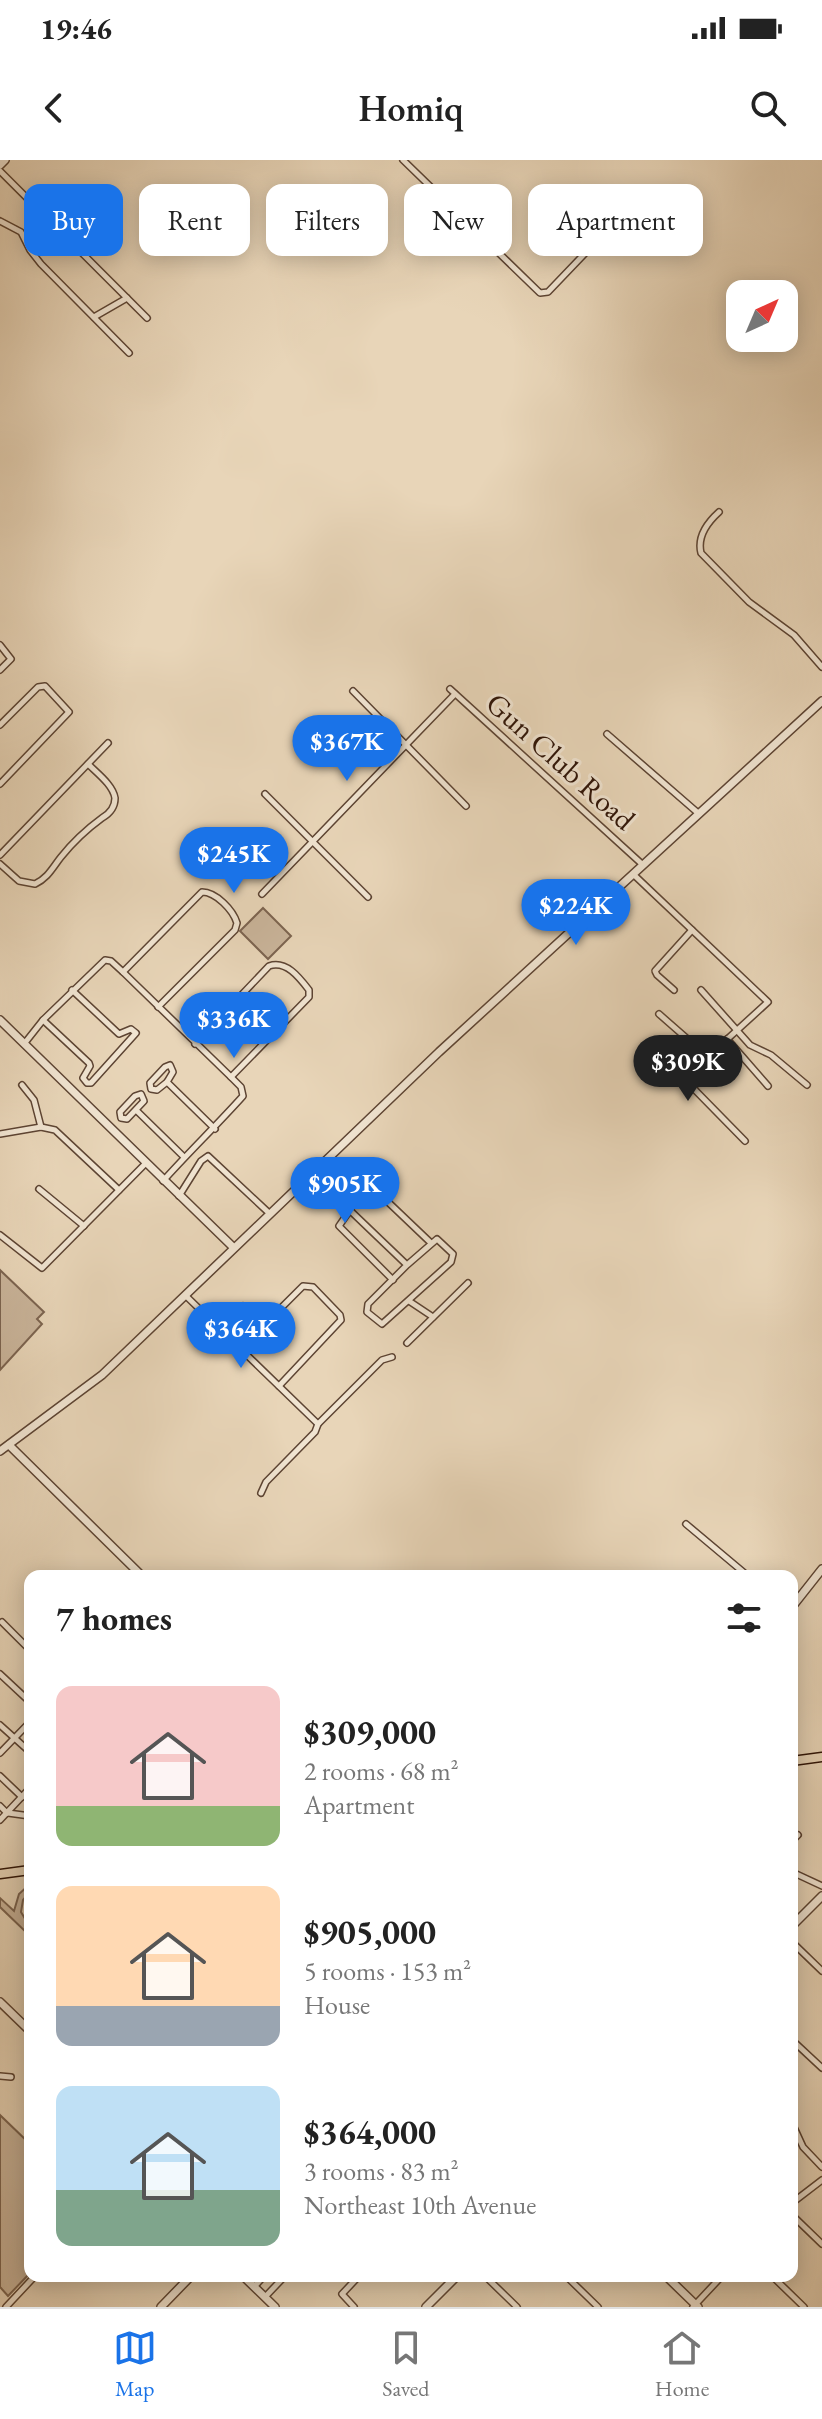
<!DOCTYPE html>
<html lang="en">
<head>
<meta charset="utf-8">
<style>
  body { margin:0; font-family:"EB Garamond",serif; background:#f6f6f6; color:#222; height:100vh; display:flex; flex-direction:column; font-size:30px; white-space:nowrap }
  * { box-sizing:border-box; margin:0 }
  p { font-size:26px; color:#767676 }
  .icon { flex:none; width:44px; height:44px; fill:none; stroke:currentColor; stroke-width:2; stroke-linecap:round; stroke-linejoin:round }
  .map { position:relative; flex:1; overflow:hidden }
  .details { position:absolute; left:24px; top:1410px; width:774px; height:712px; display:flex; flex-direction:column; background:#fff; border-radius:16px; box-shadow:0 4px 20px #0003 }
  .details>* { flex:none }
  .top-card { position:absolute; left:24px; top:24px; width:774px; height:72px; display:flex; gap:16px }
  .needle { width:52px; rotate:44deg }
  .fabs { position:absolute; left:726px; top:120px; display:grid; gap:16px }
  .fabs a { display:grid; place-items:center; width:72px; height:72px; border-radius:16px; background:#fff; box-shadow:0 4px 20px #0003; font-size:40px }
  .price { position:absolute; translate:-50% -68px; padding:0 18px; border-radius:28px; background:#1a73e8; color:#fff; font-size:26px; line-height:52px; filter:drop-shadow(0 2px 4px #0008) }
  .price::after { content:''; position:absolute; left:50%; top:48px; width:24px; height:18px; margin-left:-12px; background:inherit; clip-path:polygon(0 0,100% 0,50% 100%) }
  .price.active { background:#222; color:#fff }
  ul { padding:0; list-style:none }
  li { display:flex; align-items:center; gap:24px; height:200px; padding:0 32px }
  li span { display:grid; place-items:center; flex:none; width:224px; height:160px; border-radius:16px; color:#555 }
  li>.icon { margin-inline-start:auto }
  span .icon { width:96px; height:96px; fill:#fffc; stroke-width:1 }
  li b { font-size:34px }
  h2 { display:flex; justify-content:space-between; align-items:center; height:96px; padding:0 32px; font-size:34px }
  .chip { padding:0 28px; border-radius:16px; background:#fff; box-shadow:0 4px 20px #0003; font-size:28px; line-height:72px }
  .chip.active { background:#1a73e8; color:#fff }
  .status { display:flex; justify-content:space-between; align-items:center; height:56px; padding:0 40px; background:#fff; direction:ltr }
  .status svg { height:22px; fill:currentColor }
  header { display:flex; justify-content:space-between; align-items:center; height:104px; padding:0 32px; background:#fff; font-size:36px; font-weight:600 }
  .menu { display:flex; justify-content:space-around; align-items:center; height:112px; border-top:2px solid #e0e0e0; background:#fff; font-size:22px; color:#767676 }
  .menu a { display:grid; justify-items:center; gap:4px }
  .menu .active { color:#1a73e8 }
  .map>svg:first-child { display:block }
  .green { fill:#c9b49a; stroke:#7c6450; stroke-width:2 }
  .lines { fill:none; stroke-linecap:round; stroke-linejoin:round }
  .minor-casing { stroke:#5d4433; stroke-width:8 }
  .tertiary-casing { stroke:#5d4433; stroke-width:10 }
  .primary-casing { stroke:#2f1407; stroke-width:11 }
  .minor { stroke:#f0e4d1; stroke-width:5 }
  .tertiary { stroke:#f0e4d1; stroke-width:7 }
  .primary { stroke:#e8d5b8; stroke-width:8 }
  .labels { text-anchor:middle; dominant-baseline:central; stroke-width:6; stroke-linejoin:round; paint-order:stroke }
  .street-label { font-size:30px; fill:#2f1407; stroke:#f0e4d1 }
</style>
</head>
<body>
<div class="status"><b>19:46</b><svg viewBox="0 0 49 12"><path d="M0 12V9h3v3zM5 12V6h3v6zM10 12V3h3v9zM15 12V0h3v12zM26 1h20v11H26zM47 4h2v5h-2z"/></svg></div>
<header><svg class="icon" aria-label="back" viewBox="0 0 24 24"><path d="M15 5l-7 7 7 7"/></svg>Homiq<svg class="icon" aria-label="search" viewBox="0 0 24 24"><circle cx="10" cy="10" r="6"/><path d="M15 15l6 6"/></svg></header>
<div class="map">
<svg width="822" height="2147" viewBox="0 0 822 2147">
  <rect width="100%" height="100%" fill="#e8d5b8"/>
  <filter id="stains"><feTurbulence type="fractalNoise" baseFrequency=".0025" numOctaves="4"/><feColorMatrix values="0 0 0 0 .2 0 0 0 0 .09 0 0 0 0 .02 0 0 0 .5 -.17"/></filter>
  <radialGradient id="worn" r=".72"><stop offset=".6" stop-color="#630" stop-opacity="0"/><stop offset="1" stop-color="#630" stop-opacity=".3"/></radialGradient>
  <g class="green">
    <path d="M263 748 291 776 268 799 240 771Z"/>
    <path d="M0 1110 44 1152 37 1159 42 1164 0 1210Z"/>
    <path d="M243 1143 263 1163 243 1181 222 1164Z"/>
    <path d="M30 1724V1732L23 1740 21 1752 30 1767V1776L0 1747V1738L14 1751 19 1734Z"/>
    <path d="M0 1955 30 1984V2113L8 2136 0 2127Z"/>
  </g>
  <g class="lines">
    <g class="minor-casing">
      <g id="minor">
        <path d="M403 0 540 133 548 132 592 86"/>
        <path d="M0 11 147 158"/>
        <path d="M0 61 21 72 30 90 41 104 129 193"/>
        <path d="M34 94 57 68"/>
        <path d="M94 157 127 138"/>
        <path d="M719 352C708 362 697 377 701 393L749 442 794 475 822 507"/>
        <path d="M0 485 11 499 0 510"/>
        <path d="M450 529 643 705"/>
        <path d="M353 531 466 646"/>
        <path d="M0 565 38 527 45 526 69 552 0 624"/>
        <path d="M607 574 698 653"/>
        <path d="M265 634 368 737"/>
        <path d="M0 695 108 583"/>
        <path d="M0 704 19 721 35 724C48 718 53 707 61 697 73 682 87 669 102 658 109 654 115 647 115 638 113 625 97 613 88 604"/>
        <path d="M633 714 768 842 700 904 692 919 695 930 745 981"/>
        <path d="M262 734 455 534"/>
        <path d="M123 812 202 732C216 732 233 750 237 763L235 770 158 847"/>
        <path d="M674 830 657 815 655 811 692 770"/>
        <path d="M701 830 750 885 771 895 807 925"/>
        <path d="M659 854 708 897"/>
        <path d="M43 860 89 903 90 906 83 918 87 923H91L136 873 131 869 119 874 72 830"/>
        <path d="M727 879 768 926"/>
        <path d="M24 884 43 860 105 800 111 801 123 812 231 917 241 927 243 936C217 965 189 992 163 1021"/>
        <path d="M195 884 269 806C286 800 299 817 309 830V837L231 917"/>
        <path d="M170 905 173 912 167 922 157 930 151 929 150 923 165 907Z"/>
        <path d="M167 922 215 969"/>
        <path d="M22 925 34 940 41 967"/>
        <path d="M141 934 144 941 127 959 121 958 120 952 135 936Z"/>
        <path d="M137 951 184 997"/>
        <path d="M0 974 41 967 55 970 119 1030"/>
        <path d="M312 1014 407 1105 437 1079 453 1094 451 1102 382 1164 367 1152 368 1144 407 1105"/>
        <path d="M39 1029 84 1066"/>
        <path d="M330 1029 357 1012 369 1013 388 1042 431 1083"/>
        <path d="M179 1036 201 1001 208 996 269 1053"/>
        <path d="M350 1050 339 1066 393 1120"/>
        <path d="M0 1075 42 1108 146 1003"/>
        <path d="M185 1135 318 1264"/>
        <path d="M409 1141 433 1157"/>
        <path d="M407 1183 468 1123"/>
        <path d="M240 1189 303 1126 313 1127 340 1155 341 1160 279 1226"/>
        <path d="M261 1333 266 1322 315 1272 318 1264 382 1200 392 1197"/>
        <path d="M686 1364 748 1416"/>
        <path d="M2 1462 30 1490"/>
        <path d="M0 1514 30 1542"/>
        <path d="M0 1565 30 1592"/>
        <path d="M0 1593 30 1562"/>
        <path d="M0 1616 22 1637"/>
        <path d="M0 1646 7 1653"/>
        <path d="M8 1653 30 1656"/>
        <path d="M0 1660 30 1628"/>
        <path d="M792 1681 798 1675"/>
        <path d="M792 1712 822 1726"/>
        <path d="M792 1782 822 1811"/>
        <path d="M792 1880 822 1908"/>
        <path d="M0 1916 11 1917"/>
        <path d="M792 1963 803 1987 822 2007"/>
        <path d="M792 2043 822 2020"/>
        <path d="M792 2055 822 2084"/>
        <path d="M485 2116 517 2147"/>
        <path d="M566 2116 598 2147"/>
        <path d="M772 2116 804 2147"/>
        <path d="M254 2127 264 2116"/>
        <path d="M265 2137 285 2116"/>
        <path d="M6 2147 35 2116"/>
        <path d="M354 2147 342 2134 359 2116"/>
        <path d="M693 2147 722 2116"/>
      </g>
    </g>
    <g class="tertiary-casing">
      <g id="tertiary">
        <path d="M0 5 5 0"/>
        <path d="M0 860 233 1087"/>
        <path d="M9 1285 142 1416"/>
        <path d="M0 1291 102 1215 439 892 822 541"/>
        <path d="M792 1447 822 1409"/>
        <path d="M792 1766 822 1736"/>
        <path d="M0 1842 30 1871"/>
        <path d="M243 2116 275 2147"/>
        <path d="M666 2116 698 2147"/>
        <path d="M161 2147 191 2116"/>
        <path d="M426 2147 457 2116"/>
      </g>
    </g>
    <g class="primary-casing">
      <g id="primary">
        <path d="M792 1601 822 1597"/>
        <path d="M0 1714 30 1710"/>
      </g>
    </g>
    <use href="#minor" class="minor"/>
    <use href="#tertiary" class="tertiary"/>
    <use href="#primary" class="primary"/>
  </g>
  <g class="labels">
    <g class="street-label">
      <text transform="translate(561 601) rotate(42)">Gun Club Road</text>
    </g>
  </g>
  <rect width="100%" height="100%" filter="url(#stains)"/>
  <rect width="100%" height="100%" fill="url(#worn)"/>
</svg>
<div class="fabs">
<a><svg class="needle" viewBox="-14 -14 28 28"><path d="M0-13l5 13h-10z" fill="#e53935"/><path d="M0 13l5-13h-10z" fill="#767676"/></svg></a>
</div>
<b class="price" style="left:347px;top:623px">$367K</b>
<b class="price" style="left:234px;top:735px">$245K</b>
<b class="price" style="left:576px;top:787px">$224K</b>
<b class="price" style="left:234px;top:900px">$336K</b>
<b class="price active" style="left:688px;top:943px">$309K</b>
<b class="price" style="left:345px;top:1065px">$905K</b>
<b class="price" style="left:241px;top:1210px">$364K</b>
<div class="top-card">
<a class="chip active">Buy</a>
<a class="chip">Rent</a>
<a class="chip">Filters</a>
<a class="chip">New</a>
<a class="chip">Apartment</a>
</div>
<section class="details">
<h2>7 homes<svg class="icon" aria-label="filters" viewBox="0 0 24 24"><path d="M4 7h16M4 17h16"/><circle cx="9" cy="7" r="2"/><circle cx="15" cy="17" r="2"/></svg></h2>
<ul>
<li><span style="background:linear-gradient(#f6c9c9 75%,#8fb573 0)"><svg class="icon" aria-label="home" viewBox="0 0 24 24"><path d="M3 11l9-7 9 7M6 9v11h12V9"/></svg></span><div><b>$309,000</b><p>2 rooms · 68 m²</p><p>Apartment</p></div></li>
<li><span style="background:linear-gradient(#ffd9b3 75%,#9aa5b1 0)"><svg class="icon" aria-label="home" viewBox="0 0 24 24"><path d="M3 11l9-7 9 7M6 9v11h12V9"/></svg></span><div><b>$905,000</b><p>5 rooms · 153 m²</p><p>House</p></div></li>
<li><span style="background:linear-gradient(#bfe0f5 65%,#7fa58c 0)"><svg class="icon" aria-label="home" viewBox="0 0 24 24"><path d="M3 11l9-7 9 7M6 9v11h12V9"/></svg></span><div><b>$364,000</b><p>3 rooms · 83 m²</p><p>Northeast 10th Avenue</p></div></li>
</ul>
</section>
</div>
<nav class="menu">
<a class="active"><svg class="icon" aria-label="map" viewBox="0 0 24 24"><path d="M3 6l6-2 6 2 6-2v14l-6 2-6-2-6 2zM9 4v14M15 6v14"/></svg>Map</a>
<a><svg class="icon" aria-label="saved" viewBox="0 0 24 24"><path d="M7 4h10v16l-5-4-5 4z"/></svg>Saved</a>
<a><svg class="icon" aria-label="home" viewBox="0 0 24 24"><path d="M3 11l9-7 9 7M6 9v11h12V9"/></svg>Home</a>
</nav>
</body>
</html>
